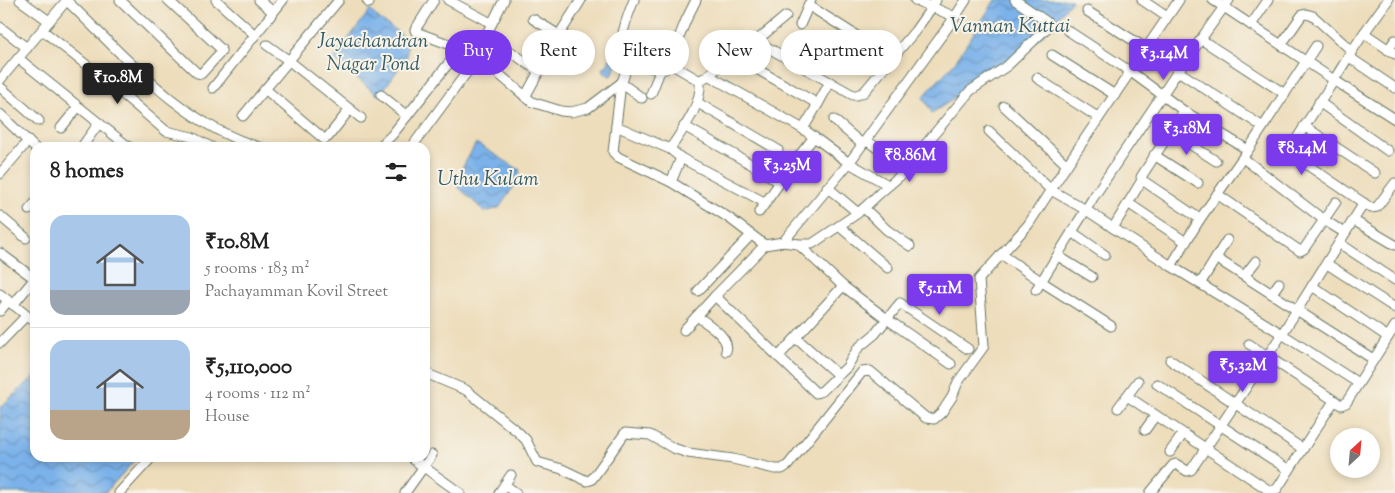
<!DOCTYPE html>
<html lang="en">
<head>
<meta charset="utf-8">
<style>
  body { margin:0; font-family:"Sorts Mill Goudy",serif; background:#f6f6f6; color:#222; height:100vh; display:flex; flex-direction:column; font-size:19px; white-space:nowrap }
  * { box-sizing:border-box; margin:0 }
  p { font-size:16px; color:#767676 }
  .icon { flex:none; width:28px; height:28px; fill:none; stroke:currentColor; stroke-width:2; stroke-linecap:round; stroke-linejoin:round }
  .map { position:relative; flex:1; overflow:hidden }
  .sheet { position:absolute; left:30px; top:142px; width:400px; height:320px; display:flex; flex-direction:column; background:#fff; border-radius:15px; box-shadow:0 2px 8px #0003 }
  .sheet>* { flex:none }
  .hud { position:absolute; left:445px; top:30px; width:475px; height:45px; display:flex; gap:10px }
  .needle { width:32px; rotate:26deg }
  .controls { position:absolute; left:1330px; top:428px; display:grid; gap:10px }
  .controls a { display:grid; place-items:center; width:50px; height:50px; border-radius:50%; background:#fff; box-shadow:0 2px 8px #0003; font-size:25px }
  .price { position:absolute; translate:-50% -42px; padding:0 11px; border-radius:5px; background:#7c3aed; color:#fff; font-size:16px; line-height:32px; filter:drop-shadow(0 1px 2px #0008) }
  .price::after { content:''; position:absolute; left:50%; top:30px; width:15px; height:11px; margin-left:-8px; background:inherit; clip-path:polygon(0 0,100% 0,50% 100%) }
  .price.on { background:#222; color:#fff }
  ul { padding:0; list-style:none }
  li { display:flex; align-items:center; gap:15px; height:125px; padding:0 20px }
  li+li { border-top:1px solid #e0e0e0 }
  li span { display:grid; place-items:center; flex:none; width:140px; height:100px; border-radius:15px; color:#555 }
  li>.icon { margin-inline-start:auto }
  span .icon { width:60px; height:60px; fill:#fffc; stroke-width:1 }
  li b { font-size:21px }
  h2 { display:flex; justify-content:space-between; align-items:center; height:60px; padding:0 20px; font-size:21px }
  .chip { padding:0 18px; border-radius:22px; background:#fff; box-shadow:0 2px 8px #0003; font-size:18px; line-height:45px }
  .chip.on { background:#7c3aed; color:#fff }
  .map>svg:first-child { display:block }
  .water { fill:url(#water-waves); stroke:#4e788f }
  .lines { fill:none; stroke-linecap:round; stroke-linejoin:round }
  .minor-casing { stroke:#677563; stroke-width:11 }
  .minor { stroke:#fff; stroke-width:9 }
  .labels { text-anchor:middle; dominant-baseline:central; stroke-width:4; stroke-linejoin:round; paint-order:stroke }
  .water-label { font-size:20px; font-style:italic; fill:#365a62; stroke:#f7f3e8 }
</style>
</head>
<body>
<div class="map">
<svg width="1395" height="493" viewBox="0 0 1395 493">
  <defs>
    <pattern id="water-waves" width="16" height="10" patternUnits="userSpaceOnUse" patternTransform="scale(1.25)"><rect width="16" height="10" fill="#7cb2ea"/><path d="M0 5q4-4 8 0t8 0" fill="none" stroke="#6592be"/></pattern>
  </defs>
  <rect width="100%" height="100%" fill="#f7f3e8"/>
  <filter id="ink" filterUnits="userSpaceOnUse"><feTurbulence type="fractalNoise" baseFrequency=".02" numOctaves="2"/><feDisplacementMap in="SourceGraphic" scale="10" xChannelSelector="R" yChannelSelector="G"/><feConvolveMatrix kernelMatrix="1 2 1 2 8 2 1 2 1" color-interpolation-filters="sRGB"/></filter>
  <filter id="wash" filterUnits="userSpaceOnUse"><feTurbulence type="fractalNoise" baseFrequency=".0096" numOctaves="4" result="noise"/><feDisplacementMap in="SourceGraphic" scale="20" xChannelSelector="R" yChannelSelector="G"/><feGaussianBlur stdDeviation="1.12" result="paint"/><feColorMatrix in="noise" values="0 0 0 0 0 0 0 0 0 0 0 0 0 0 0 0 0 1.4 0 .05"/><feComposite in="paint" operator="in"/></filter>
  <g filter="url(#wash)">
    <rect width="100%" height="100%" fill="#edddbb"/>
    <g class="water">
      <path d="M995 0H1072L1046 32 1023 54 972 80 949 102 932 113 923 97 955 62Z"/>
      <path d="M370 10 380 20 400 33 407 45V57L379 96 333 59Z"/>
      <path d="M609 59 616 62 613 75 610 76 605 73 603 68 609 63Z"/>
      <path d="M476 143 520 170 517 182 499 208 485 212 454 183Z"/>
      <path d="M35 376V458H137L105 493H0V407Z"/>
    </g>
  </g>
  <g filter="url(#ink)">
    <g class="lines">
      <g class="minor-casing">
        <g id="minor">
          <path d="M20 0 49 21"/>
          <path d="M66 0C125 56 181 125 262 148"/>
          <path d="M120 0 197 73 201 74 221 52V49L168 0"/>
          <path d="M216 0 255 35"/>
          <path d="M259 0 273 12"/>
          <path d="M367 0 369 3"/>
          <path d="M434 0 415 30 416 32 475 54 532 102 561 111 571 112 588 108 621 83"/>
          <path d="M448 0 491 23"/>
          <path d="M634 0C629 12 624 25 622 38 621 52 630 70 621 83L613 152 618 157 671 182"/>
          <path d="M1142 0 1167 17"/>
          <path d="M1213 0 1224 7 1334 80 1352 51 1313 16 1306 14 1302 15 1281 45"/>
          <path d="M808 5 868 43"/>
          <path d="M1087 11 1147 49"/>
          <path d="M955 17 966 0"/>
          <path d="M533 19 559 35"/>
          <path d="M800 25 811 0"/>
          <path d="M1251 25 1268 0"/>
          <path d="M0 27 27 48"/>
          <path d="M42 30 112 85 166 131 192 137 213 148"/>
          <path d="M1067 30 1131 72 1184 111 1248 150"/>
          <path d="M1364 33 1388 0"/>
          <path d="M486 34 538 71"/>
          <path d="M1202 40 1285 94"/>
          <path d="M756 41 786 16"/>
          <path d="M267 45 288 60 361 118"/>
          <path d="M1388 50 1395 40"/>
          <path d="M1352 51 1364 33 1395 54"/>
          <path d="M1052 55 1115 95"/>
          <path d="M734 56 756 41 853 95H857L864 92 915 31 932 7 915 0"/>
          <path d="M625 57 660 71 665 69 669 63 700 81C702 106 683 129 670 149"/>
          <path d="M1349 57 1395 88"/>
          <path d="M18 58 130 148"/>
          <path d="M669 63 686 20 696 0"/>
          <path d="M1178 71 1263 127"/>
          <path d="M1037 78 1099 118"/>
          <path d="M0 80 67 0"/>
          <path d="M700 81 734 56 818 104 803 129 708 75"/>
          <path d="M621 83 642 98"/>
          <path d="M0 87 39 121"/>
          <path d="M213 88 283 0"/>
          <path d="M265 89 324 139 328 137 350 109"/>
          <path d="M651 94 660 71"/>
          <path d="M381 95 407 116"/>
          <path d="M525 97 559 35 581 0"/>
          <path d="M1319 102 1388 151"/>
          <path d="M698 103 778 150"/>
          <path d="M818 104 830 82"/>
          <path d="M1004 106 1067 165"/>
          <path d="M1184 111 1141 177 1142 180 1200 219"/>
          <path d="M0 114 35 148"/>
          <path d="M243 116 339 0"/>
          <path d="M1395 119 1334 80 1289 151 1291 154 1371 208 1377 207 1395 183"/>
          <path d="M834 120 862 144"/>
          <path d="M616 126 670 149 681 158 671 182 729 218 765 245"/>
          <path d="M684 126 763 171 780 183"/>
          <path d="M1304 126 1375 173"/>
          <path d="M61 128 78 107"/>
          <path d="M989 131 1051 190 1086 210 1171 266 1282 334 1364 203"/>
          <path d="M1171 132 1216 161"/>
          <path d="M866 140 907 170"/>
          <path d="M81 148 99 123"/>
          <path d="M378 148 392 135 448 64 453 63 467 72"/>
          <path d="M411 148 467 72 504 0"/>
          <path d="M1154 155 1198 183"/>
          <path d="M681 158 766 203"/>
          <path d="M1243 158 1324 220 1345 233"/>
          <path d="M0 174 28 141"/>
          <path d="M888 185 849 163 955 17 932 7 936 0"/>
          <path d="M1217 194 1300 251 1304 249 1336 202"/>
          <path d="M1128 203 1186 242"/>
          <path d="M864 208 881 192 907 170 920 151 970 91 1007 66 1049 26 1047 22 1015 0"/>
          <path d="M29 210 35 203"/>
          <path d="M860 211 864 208 887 230 910 246"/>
          <path d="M759 212 795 161 814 137 803 129"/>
          <path d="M0 216 26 238"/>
          <path d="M1353 220 1395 245"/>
          <path d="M839 226 888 268"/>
          <path d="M1113 228 1142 180"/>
          <path d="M1072 232 1105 255"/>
          <path d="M783 242 849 163 814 137"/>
          <path d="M1339 243 1395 280"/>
          <path d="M798 244H812L858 213 827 187"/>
          <path d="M0 253 35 279"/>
          <path d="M1001 254 1042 282 1111 326"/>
          <path d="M1058 256 1092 277"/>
          <path d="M1216 258 1373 359"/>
          <path d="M1327 264 1395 308"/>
          <path d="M1171 266 1200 219 1248 150 1316 46"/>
          <path d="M1245 275 1256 261"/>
          <path d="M1200 284 1227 240"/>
          <path d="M1312 286 1388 337"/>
          <path d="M1036 290 1093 198 1178 71 1229 0"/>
          <path d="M698 291 751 235"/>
          <path d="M1272 293 1279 283"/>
          <path d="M0 294 35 322"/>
          <path d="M13 305 35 278"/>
          <path d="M0 311 8 301"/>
          <path d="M697 316C707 324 731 337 726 351"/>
          <path d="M684 330 715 296"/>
          <path d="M796 338 838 375"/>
          <path d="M0 343 26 316"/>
          <path d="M1249 344 1341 405 1346 403 1395 326"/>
          <path d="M778 357 843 286"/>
          <path d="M1170 360 1303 449"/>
          <path d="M951 364 887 319 875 334 858 348 847 367 822 391 816 393 715 296 765 245 783 242 798 244 843 286 887 319 900 303 968 349"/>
          <path d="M1233 367 1251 379"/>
          <path d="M425 373 466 390 518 432 526 440 537 462 562 469 587 481 591 480 595 475 625 433 650 435 673 448 688 453 733 459 775 469H782L788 465 862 372 870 371 926 418 934 419 942 412 952 397 958 382 984 346 979 279 1028 225 1067 165 1179 0"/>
          <path d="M1157 384 1289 470"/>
          <path d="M1127 396 1270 491 1277 489 1334 401"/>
          <path d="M1118 408 1138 381"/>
          <path d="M1145 430 1155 416"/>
          <path d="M1170 452 1183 434"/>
          <path d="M414 460 460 493"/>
          <path d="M505 485 516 493"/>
          <path d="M119 493 151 458"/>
          <path d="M405 493 432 455"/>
          <path d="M499 493 511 475"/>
          <path d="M1150 493 1173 465 1176 464 1187 471 1191 470 1282 334 1358 383"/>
        </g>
      </g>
      <use href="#minor" class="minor"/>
    </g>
  </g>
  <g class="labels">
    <g class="water-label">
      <text x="1010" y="27">Vannan Kuttai</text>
      <text x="373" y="42">Jayachandran<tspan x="373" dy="23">Nagar Pond</tspan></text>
      <text x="488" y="180">Uthu Kulam</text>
    </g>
  </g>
</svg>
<div class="controls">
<a><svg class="needle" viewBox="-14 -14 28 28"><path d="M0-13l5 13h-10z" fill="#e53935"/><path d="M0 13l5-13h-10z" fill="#767676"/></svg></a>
</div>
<b class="price" style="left:1164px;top:81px">₹3.14M</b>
<b class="price on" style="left:118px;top:105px">₹10.8M</b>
<b class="price" style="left:1187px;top:156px">₹3.18M</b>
<b class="price" style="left:1302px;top:176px">₹8.14M</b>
<b class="price" style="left:910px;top:183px">₹8.86M</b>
<b class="price" style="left:787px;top:193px">₹3.25M</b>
<b class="price" style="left:940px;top:316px">₹5.11M</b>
<b class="price" style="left:1243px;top:393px">₹5.32M</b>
<div class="hud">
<a class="chip on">Buy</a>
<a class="chip">Rent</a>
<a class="chip">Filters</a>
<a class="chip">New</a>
<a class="chip">Apartment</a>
</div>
<section class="sheet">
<h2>8 homes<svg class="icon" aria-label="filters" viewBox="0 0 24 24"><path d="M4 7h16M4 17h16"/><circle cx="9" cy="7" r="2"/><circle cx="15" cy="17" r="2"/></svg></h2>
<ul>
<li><span style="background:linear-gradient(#a9c7e8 75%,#9aa5b1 0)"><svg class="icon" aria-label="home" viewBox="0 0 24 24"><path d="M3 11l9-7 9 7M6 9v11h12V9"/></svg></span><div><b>₹10.8M</b><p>5 rooms · 183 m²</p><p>Pachayamman Kovil Street</p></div></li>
<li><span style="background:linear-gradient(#a9c7e8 70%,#b9a48a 0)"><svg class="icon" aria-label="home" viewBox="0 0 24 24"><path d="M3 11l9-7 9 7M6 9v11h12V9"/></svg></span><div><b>₹5,110,000</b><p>4 rooms · 112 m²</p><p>House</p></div></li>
</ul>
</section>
</div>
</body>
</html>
